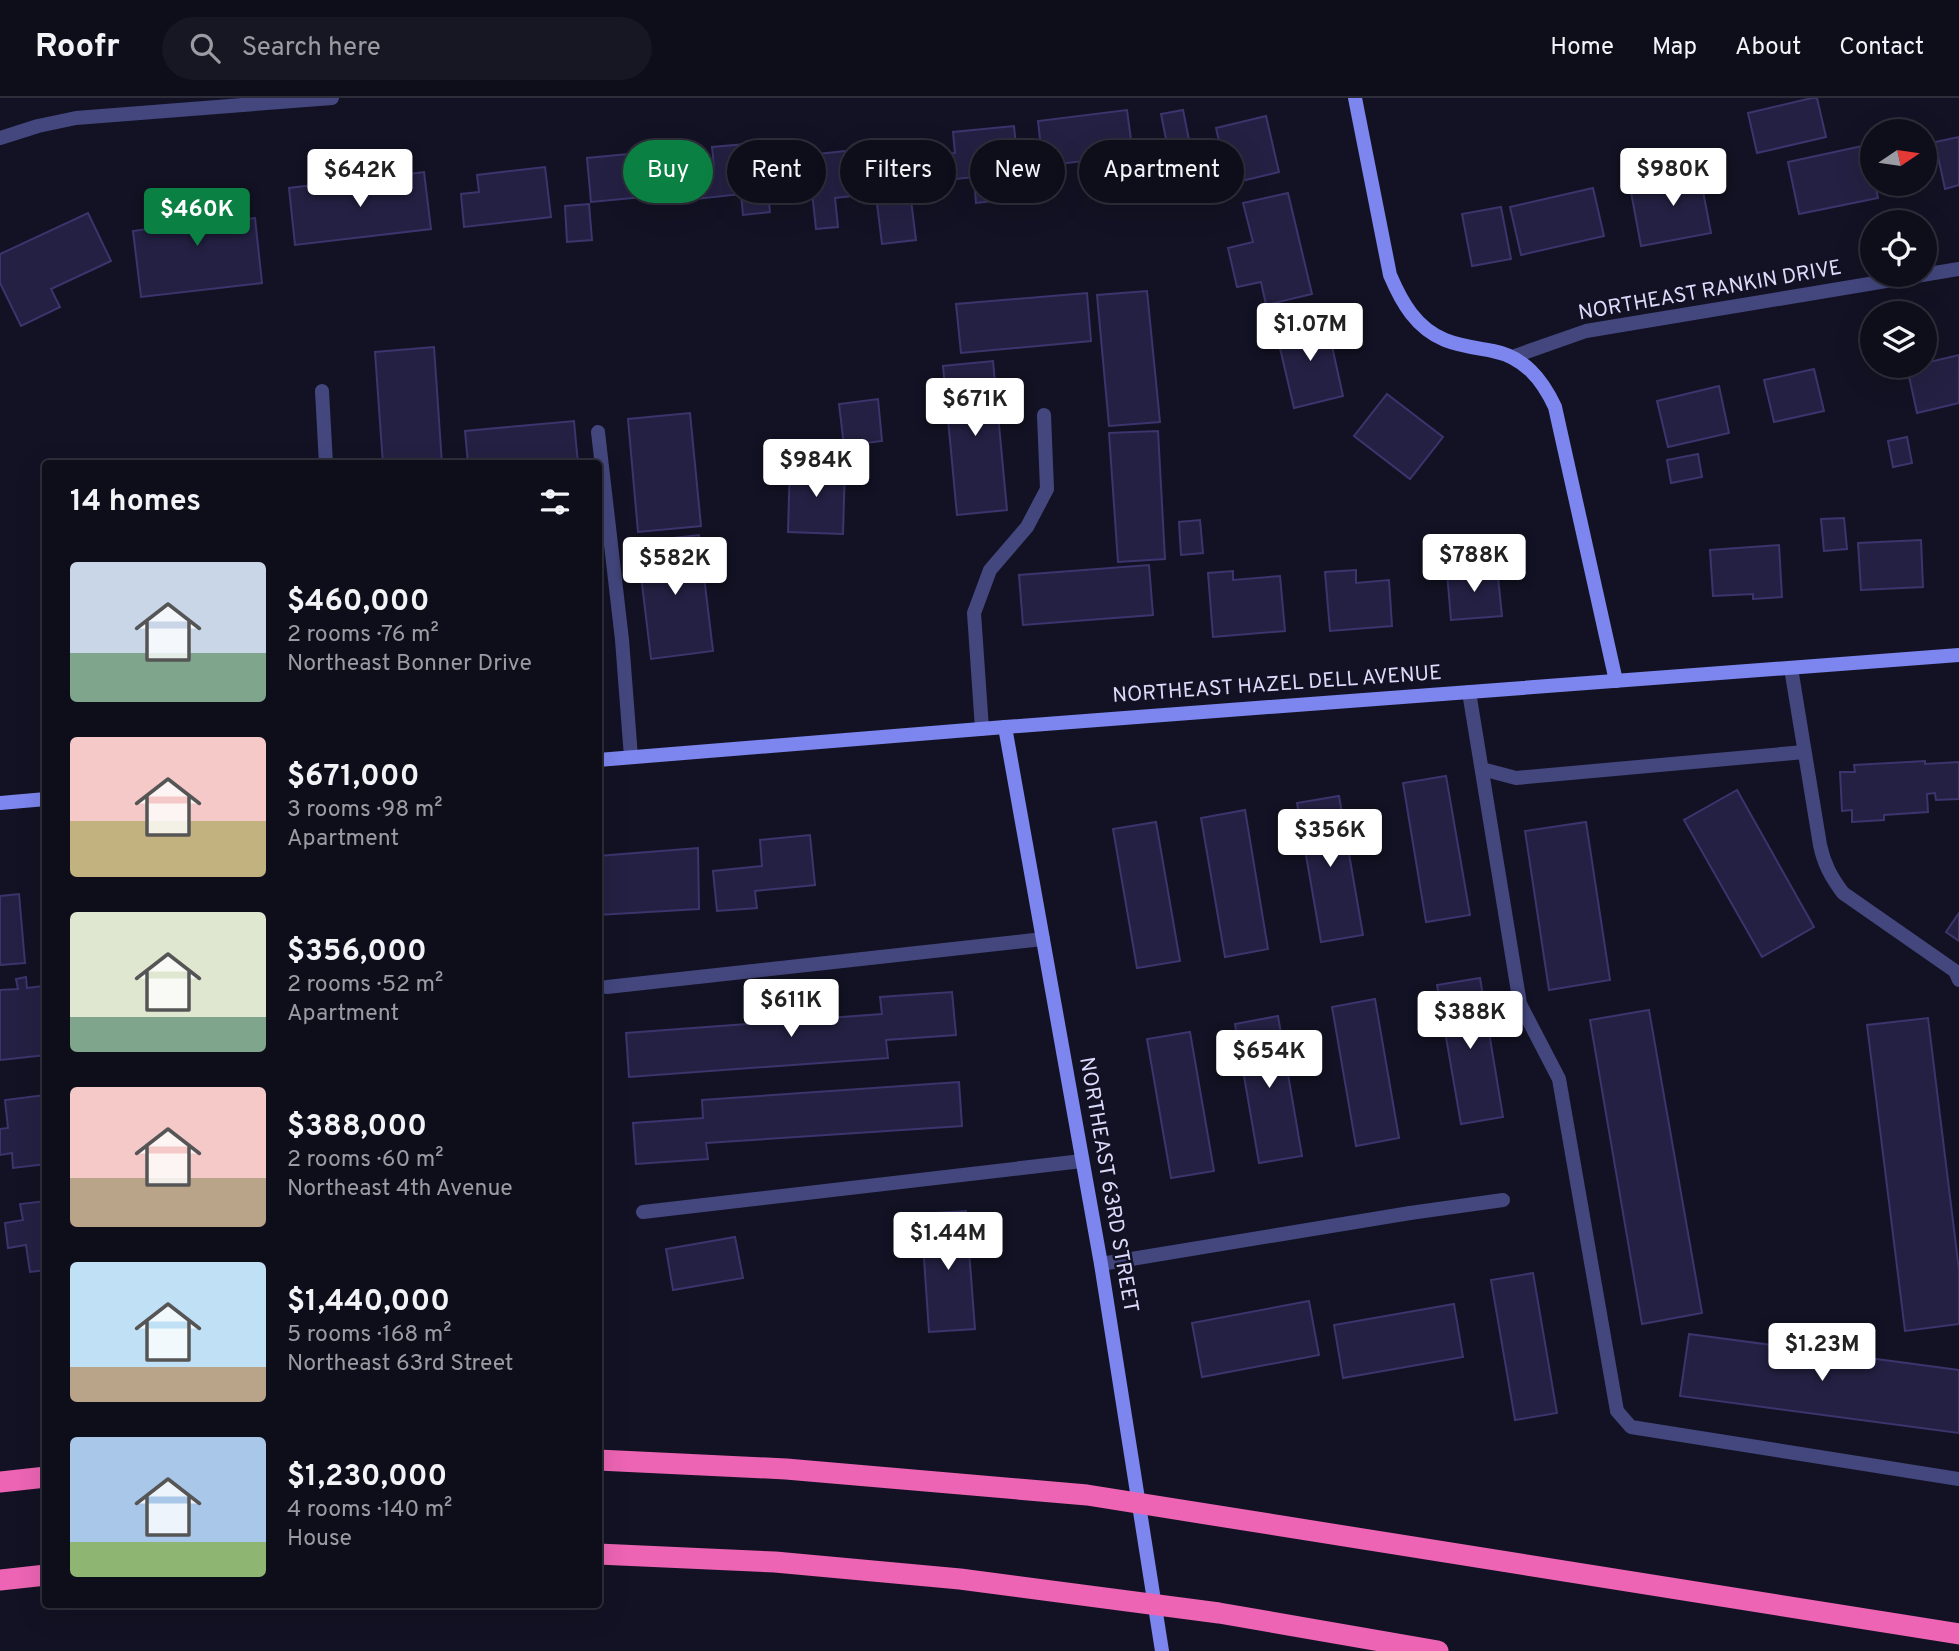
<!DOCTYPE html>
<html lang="en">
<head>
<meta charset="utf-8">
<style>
  body { margin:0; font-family:Overpass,sans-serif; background:#171724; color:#f1f3f6; height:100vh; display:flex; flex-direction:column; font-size:26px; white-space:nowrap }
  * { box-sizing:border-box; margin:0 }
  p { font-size:23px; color:#9b9ca3 }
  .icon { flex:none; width:38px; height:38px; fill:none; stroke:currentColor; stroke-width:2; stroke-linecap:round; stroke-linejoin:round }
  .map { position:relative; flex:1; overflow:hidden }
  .sheet { position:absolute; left:42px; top:362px; width:560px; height:1148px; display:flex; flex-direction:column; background:#0e0e1b; border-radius:7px; box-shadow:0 7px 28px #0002,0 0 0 2px #2e2e3a }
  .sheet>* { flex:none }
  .top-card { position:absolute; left:623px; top:42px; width:665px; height:63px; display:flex; gap:14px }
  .needle { width:46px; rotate:77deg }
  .tools { position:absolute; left:1860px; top:21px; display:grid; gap:14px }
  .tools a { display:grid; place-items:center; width:77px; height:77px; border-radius:50%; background:#0e0e1b; box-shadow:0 7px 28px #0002,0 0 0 2px #2e2e3a; font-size:35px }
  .price { position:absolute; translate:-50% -60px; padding:0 16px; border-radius:7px; background:#fff; color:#222; font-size:23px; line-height:46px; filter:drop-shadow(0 2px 4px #0008) }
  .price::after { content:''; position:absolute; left:50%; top:42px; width:21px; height:16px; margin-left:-10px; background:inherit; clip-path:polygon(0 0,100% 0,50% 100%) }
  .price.current { background:#0b8043; color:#fff }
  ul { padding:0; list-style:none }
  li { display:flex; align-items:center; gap:21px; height:175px; padding:0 28px }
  li span { display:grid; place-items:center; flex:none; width:196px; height:140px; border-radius:7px; color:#555 }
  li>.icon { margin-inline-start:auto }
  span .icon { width:84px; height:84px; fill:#fffc; stroke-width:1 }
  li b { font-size:30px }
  h2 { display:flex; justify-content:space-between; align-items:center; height:84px; padding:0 28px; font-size:30px }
  .pill { padding:0 24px; border-radius:32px; background:#0e0e1b; box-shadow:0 7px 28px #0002,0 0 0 2px #2e2e3a; font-size:24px; line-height:63px }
  .pill.current { background:#0b8043; color:#fff }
  header { display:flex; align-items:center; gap:42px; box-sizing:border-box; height:98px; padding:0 35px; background:#0e0e1b; border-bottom:2px solid #2e2e3a }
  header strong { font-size:33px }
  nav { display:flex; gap:38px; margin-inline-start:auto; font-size:24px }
  .search { width:490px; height:63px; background:#171724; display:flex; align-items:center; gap:18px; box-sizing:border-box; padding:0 24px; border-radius:38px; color:#9b9ca3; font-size:26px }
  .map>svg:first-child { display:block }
  .building { fill:#242043; stroke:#3a356c; stroke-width:2 }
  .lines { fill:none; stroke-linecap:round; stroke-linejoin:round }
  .lane { stroke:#43477e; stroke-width:14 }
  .street { stroke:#43477e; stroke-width:14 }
  .secondary { stroke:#7d86ef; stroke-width:14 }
  .highway { stroke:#ec64b3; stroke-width:21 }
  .labels { text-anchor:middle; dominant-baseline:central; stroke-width:5; stroke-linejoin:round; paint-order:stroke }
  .street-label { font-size:21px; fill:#dadafa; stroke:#131224 }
</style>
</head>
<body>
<header>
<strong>Roofr</strong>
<div class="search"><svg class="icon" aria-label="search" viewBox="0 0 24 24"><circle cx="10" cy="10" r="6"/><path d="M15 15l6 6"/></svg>Search here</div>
<nav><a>Home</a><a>Map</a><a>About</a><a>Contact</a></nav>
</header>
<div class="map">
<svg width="1959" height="1553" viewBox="0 0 1959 1553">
  <rect width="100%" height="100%" fill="#131224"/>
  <g class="building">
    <path d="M1812 0H1817L1826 39 1757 55 1748 15Z"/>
    <path d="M1127 12 1133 57 1043 68 1038 23Z"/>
    <path d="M1183 12 1190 47 1168 51 1161 16Z"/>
    <path d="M1266 18 1279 74 1229 86 1216 30Z"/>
    <path d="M1014 28 1019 77 999 79 1001 102 976 105 974 79 937 83 934 56 955 55 953 34Z"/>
    <path d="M1959 39V87L1945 91 1935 44Z"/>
    <path d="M781 43 786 94 768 96 770 114 743 117 741 96 696 101 693 70 714 68 712 49Z"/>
    <path d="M1867 47 1872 72V86H1875L1878 100 1799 116 1788 64Z"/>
    <path d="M874 50 879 95 835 100 838 129 816 131 808 57Z"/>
    <path d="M670 52 675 96 591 104 587 60Z"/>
    <path d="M1697 62 1711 135 1641 148 1631 94 1678 85 1674 66Z"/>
    <path d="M545 69 551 119 464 129 461 96 479 94 477 77Z"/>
    <path d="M424 74 431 131 295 147 289 90Z"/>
    <path d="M1593 90 1604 138 1521 157 1510 109Z"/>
    <path d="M226 95 229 123 255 120 262 185 141 199 133 133 162 129 159 102Z"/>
    <path d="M1288 95 1312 196 1266 207 1261 184 1237 189 1228 150 1253 144 1243 105Z"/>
    <path d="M911 102 916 142 882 146 877 106Z"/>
    <path d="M589 106 592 142 567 144 565 108Z"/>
    <path d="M1501 109 1511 161 1472 168 1462 116Z"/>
    <path d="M88 115 111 163 51 191 60 209 21 228 0 185V156Z"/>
    <path d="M1147 193 1160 324 1109 328 1097 197Z"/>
    <path d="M1087 195 1091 243 961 255 956 206Z"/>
    <path d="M1326 221 1343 298 1294 310 1276 233Z"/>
    <path d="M434 249 442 366H383L375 254Z"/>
    <path d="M1959 257V305L1917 315 1907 269 1925 268V265Z"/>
    <path d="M993 263 1007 412 957 417 943 268Z"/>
    <path d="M1814 271 1824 313 1774 324 1764 282Z"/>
    <path d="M1719 288 1729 335 1668 349 1657 303Z"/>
    <path d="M1387 296 1443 339 1410 381 1354 338Z"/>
    <path d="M878 301 882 343 844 348 839 306Z"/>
    <path d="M690 315 701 428 638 434 628 321Z"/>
    <path d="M574 323 578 366H468L465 333Z"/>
    <path d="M1158 333 1165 461 1118 464 1109 335Z"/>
    <path d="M1907 339 1912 365 1893 369 1888 343Z"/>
    <path d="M1698 356 1702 379 1671 385 1667 362Z"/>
    <path d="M790 365 845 367 843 436 788 434Z"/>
    <path d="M1844 420 1847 451 1824 453 1821 421Z"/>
    <path d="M1200 422 1203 455 1181 457 1179 424Z"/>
    <path d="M699 437 713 553 651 561 637 444Z"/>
    <path d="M1921 442 1923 489 1861 492 1858 445Z"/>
    <path d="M1779 447 1782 499 1753 501V496L1713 498 1710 452Z"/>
    <path d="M1149 467 1153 517 1023 527 1019 477Z"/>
    <path d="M1497 469 1502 518 1451 522 1447 474Z"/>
    <path d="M1356 472V485L1389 482 1392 528 1330 533 1325 474Z"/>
    <path d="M1233 473V482L1280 478 1285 533 1213 539 1208 475Z"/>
    <path d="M1925 663V666L1959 664V701L1936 702 1935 695 1927 696 1928 714 1884 717V722L1852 724V712L1842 713 1840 674H1855L1854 667Z"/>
    <path d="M1446 678 1470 817 1426 824 1403 685Z"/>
    <path d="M1737 692 1814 829 1762 859 1684 722Z"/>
    <path d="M1339 698 1363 837 1321 844 1297 705Z"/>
    <path d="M1245 712 1268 851 1225 859 1201 720Z"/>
    <path d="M1156 724 1180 863 1137 870 1113 731Z"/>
    <path d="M1586 724 1610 882 1549 892 1525 733Z"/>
    <path d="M810 737 815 787 755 793 757 810 717 813 713 773 762 768 760 742Z"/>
    <path d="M698 750 699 811 598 817V758Z"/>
    <path d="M19 796 25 865 0 867V798Z"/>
    <path d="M1959 815V843L1946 834Z"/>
    <path d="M26 879 27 890 42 888 46 920V957L0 962V892L18 891 16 881Z"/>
    <path d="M1480 880 1503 1019 1461 1026 1437 887Z"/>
    <path d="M952 894 956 937 886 942 888 960 629 979 626 935 882 916 880 899Z"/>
    <path d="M1375 901 1399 1040 1356 1048 1332 909Z"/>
    <path d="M1649 912 1702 1215 1642 1226 1590 922Z"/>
    <path d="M1278 918 1302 1058 1259 1065 1235 926Z"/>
    <path d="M1928 920 1959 1172V1226L1905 1233 1867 927Z"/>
    <path d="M1190 934 1214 1073 1171 1080 1147 941Z"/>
    <path d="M959 984 962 1028 706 1045 708 1061 636 1066 633 1025 703 1020 702 1002Z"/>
    <path d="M46 997V1066L13 1070 12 1055 0 1057V1031L8 1030 5 1002Z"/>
    <path d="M46 1103V1172L30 1174 26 1147 8 1150 5 1125 23 1122 20 1106Z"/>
    <path d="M966 1113 975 1231 929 1234 921 1116Z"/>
    <path d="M598 1134H601L602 1164H598Z"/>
    <path d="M735 1139 743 1180 673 1192 666 1151Z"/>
    <path d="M1533 1175 1557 1315 1515 1322 1491 1182Z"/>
    <path d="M1309 1203 1319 1257 1202 1279 1192 1225Z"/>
    <path d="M1454 1206 1463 1259 1343 1280 1334 1227Z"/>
    <path d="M1689 1236 1959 1272V1335L1680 1298Z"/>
  </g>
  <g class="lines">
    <g class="lane">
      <path d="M322 293 326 366"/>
      <path d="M598 334 622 542 631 659"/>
      <path d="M1791 570 1820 747C1824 766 1831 779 1843 795L1955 873 1959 882"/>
      <path d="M1469 594 1520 906 1559 981 1617 1313 1631 1329 1959 1381"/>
      <path d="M982 631 974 515 990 472 1027 429 1047 391 1044 317"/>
      <path d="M1482 671 1516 680 1804 654"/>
      <path d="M607 889 1043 841"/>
      <path d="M643 1114 1082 1063"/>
      <path d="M1410 1115 1503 1102"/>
    </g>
    <g class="street">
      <path d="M0 40 38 28 76 20 332 0"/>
      <path d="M1512 259 1586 233 1959 171"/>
      <path d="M1101 1166 1410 1115"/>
    </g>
    <g class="secondary">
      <path d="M1355 0 1390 177C1402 205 1416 230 1445 242 1460 248 1477 250 1493 253 1524 259 1542 281 1555 309L1616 583"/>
      <path d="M1005 629 1101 1166 1162 1553"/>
      <path d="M598 662 1005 629 1959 557"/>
      <path d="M0 705 46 701"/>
    </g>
    <g class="highway">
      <path d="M598 1362 786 1371 1087 1397 1959 1536"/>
      <path d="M0 1384 46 1379"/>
      <path d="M598 1456 775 1464 960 1481 1219 1515 1438 1553"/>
      <path d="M0 1482 46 1477"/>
    </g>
  </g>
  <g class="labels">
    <g class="street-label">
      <text transform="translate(1710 193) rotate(-10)">NORTHEAST RANKIN DRIVE</text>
      <text transform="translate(1277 587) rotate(-4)">NORTHEAST HAZEL DELL AVENUE</text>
      <text transform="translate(1108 1087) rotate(80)">NORTHEAST 63RD STREET</text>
    </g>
  </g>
</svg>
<div class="tools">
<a><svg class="needle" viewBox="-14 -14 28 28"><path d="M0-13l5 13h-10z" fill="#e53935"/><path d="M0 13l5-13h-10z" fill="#9b9ca3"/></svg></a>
<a><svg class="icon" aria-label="locate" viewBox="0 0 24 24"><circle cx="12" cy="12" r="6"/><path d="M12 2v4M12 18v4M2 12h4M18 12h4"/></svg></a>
<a><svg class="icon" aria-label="layers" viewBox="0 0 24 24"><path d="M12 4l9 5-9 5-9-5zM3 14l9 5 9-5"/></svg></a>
</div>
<b class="price" style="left:1673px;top:110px">$980K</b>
<b class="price" style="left:360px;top:111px">$642K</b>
<b class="price current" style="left:197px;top:150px">$460K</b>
<b class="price" style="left:1310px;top:265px">$1.07M</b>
<b class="price" style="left:975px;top:340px">$671K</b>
<b class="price" style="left:816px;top:401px">$984K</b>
<b class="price" style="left:1474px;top:496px">$788K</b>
<b class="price" style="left:675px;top:499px">$582K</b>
<b class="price" style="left:1330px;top:771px">$356K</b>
<b class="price" style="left:791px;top:941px">$611K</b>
<b class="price" style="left:1470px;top:953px">$388K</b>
<b class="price" style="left:1269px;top:992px">$654K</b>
<b class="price" style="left:948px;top:1174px">$1.44M</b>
<b class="price" style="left:1822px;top:1285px">$1.23M</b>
<div class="top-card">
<a class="pill current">Buy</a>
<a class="pill">Rent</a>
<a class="pill">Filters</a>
<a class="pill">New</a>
<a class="pill">Apartment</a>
</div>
<section class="sheet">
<h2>14 homes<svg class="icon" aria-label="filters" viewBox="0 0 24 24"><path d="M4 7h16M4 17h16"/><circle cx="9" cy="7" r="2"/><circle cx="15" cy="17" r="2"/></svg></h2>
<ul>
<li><span style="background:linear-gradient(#c9d6e8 65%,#7fa58c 0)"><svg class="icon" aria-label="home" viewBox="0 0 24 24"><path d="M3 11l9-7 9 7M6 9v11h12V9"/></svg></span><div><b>$460,000</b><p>2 rooms · 76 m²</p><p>Northeast Bonner Drive</p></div></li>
<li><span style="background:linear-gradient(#f6c9c9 60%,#c2b280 0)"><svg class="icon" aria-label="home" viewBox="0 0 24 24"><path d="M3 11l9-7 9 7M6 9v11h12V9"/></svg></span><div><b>$671,000</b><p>3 rooms · 98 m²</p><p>Apartment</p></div></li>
<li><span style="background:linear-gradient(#dfe7d0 75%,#7fa58c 0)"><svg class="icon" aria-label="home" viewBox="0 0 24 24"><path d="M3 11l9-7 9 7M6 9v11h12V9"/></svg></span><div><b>$356,000</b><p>2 rooms · 52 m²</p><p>Apartment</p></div></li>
<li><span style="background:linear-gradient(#f6c9c9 65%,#b9a48a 0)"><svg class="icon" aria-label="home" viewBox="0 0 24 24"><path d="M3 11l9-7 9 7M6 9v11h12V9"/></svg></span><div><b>$388,000</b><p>2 rooms · 60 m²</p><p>Northeast 4th Avenue</p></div></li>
<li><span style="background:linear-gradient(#bfe0f5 75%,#b9a48a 0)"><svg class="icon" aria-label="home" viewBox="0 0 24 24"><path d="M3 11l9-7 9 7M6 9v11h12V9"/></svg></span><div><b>$1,440,000</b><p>5 rooms · 168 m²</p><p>Northeast 63rd Street</p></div></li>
<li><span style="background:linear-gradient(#a9c7e8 75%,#8fb573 0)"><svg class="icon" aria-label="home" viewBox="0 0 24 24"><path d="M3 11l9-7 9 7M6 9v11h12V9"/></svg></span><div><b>$1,230,000</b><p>4 rooms · 140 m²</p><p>House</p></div></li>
</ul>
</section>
</div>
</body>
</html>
